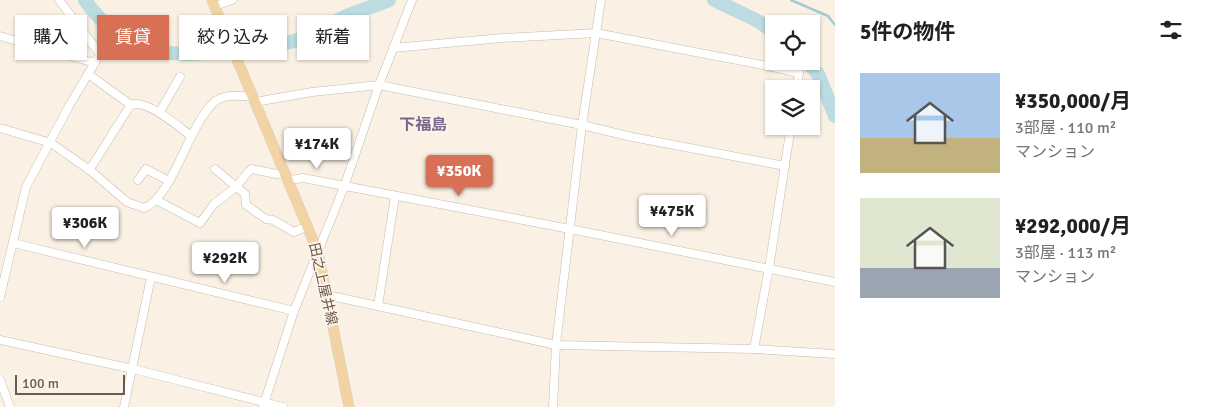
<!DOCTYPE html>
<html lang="ja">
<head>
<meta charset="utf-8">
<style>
  body { margin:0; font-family:Signika,"Noto Sans JP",sans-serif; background:#f2f2f2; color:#202124; height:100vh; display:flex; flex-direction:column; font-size:19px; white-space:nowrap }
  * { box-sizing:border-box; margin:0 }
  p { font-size:16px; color:#757577 }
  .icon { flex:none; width:28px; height:28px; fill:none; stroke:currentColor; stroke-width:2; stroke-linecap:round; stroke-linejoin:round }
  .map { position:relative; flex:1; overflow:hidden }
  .details { display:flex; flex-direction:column; background:#fff; width:375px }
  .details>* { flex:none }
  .hud { position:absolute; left:15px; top:15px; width:475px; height:45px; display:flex; gap:10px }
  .controls { position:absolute; left:765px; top:15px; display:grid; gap:10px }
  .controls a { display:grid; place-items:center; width:55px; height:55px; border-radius:0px; background:#fff; box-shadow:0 1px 4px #0004; font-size:25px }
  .scale { position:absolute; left:15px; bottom:12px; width:110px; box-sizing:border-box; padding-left:5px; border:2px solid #6f584c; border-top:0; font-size:14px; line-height:18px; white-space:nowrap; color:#6f584c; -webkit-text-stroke:4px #fdf5ea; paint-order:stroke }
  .price { position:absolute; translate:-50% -42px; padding:0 11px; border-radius:5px; background:#fff; color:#222; font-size:16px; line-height:32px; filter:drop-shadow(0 1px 2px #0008) }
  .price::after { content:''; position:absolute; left:50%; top:30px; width:15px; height:11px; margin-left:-8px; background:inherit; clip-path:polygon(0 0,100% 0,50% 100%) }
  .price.selected { background:#d87055; color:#fff }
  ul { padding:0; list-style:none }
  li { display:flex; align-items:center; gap:15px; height:125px; padding:0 25px }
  li span { display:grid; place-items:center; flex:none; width:140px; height:100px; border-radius:0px; color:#555 }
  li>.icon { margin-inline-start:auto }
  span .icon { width:60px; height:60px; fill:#fffc; stroke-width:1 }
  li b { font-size:21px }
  h2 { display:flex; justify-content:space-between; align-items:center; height:60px; padding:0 25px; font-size:21px }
  .tag { padding:0 18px; border-radius:0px; background:#fff; box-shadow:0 1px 4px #0004; font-size:18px; line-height:45px }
  .tag.selected { background:#d87055; color:#fff }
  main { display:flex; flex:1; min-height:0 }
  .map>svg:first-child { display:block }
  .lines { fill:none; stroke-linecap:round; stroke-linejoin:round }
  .stream { stroke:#a2cbd2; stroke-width:2.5 }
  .river { stroke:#bbdce1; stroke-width:14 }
  .minor-casing { stroke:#c9b9ac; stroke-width:9 }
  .major-casing { stroke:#d7d0cd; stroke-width:11 }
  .minor { stroke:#fff; stroke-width:8 }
  .major { stroke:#f2d3a3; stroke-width:10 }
  .labels { text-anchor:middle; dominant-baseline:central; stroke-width:4; stroke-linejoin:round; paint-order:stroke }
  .street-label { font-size:14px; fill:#6f584c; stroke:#fdf5ea }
  .quarter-label { font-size:16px; font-weight:bold; fill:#7e658c; stroke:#fdf5ea }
</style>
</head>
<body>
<main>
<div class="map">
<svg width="835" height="407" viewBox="0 0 835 407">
  <rect width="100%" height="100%" fill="#faf1e4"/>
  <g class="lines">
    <path class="stream" d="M791 0 828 16 835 25"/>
    <g class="river">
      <path d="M85 0C111 39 157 59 204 53 218 52 231 47 245 45 261 42 278 46 294 41 311 37 327 25 342 18 357 11 373 7 389 0"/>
      <path d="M714 0 756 20 774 32"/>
      <path d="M806 61 818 74 835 116"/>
    </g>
    <g class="minor-casing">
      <g id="minor">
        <path d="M215 6 232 0"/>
        <path d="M0 36 95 63"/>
        <path d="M393 48 502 38 596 33 768 66 799 73 797 89"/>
        <path d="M88 74 131 105C146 98 179 127 191 136"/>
        <path d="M255 102 312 92 379 85 582 125 632 137 785 166"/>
        <path d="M159 113 180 77"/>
        <path d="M0 128 51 143 91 171 127 202 144 208C171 198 187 133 208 109 211 105 214 101 219 99 229 94 242 96 253 97"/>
        <path d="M215 169 245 194 246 205 266 219 273 220 294 232 308 226"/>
        <path d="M89 170C104 149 116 126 131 105"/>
        <path d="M138 180 146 169 169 181"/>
        <path d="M289 180 303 178 570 229 835 282"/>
        <path d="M156 200 200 223 214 204 235 188 249 171 251 169 277 174 286 173"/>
        <path d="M13 243 294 311"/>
        <path d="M327 295 556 345 754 349 835 354"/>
        <path d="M0 297 26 187 69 106 100 54 59 0"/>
        <path d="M378 306 395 196"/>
        <path d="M0 340 133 369 283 407"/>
        <path d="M754 349 769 268 791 126"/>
        <path d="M0 380 10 407"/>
        <path d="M124 407 151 277"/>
        <path d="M263 407 294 311 344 187 379 85 412 0"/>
        <path d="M553 407 556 345 582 125 601 0"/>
      </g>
    </g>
    <g class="major-casing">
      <path id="major" d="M212 0 318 252 349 407"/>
    </g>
    <use href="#minor" class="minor"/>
    <use href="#major" class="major"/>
  </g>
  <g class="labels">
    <g class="street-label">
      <text transform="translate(323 284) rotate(77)">田之上屋井線</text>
    </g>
    <g class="quarter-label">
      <text x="423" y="125">下福島</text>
    </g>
  </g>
</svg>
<div class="controls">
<a><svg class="icon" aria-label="locate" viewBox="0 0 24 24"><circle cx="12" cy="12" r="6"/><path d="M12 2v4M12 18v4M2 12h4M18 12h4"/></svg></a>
<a><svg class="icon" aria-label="layers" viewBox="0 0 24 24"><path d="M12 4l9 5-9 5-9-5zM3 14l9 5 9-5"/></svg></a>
</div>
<div class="scale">100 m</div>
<b class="price" style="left:317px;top:170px">¥174K</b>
<b class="price selected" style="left:459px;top:197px">¥350K</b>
<b class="price" style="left:672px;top:237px">¥475K</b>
<b class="price" style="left:85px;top:249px">¥306K</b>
<b class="price" style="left:225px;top:284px">¥292K</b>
<div class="hud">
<a class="tag">購入</a>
<a class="tag selected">賃貸</a>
<a class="tag">絞り込み</a>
<a class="tag">新着</a>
</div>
</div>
<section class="details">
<h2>5件の物件<svg class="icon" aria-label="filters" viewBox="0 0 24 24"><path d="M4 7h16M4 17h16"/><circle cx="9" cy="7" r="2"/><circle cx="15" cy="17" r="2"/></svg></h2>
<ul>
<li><span style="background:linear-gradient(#a9c7e8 65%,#c2b280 0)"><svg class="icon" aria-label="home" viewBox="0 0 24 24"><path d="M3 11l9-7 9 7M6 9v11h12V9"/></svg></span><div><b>¥350,000/月</b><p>3部屋 · 110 m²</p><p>マンション</p></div></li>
<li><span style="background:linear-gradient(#dfe7d0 70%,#9aa5b1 0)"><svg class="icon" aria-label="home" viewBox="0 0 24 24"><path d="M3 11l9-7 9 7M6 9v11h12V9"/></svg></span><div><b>¥292,000/月</b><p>3部屋 · 113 m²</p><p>マンション</p></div></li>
</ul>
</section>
</main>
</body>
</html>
